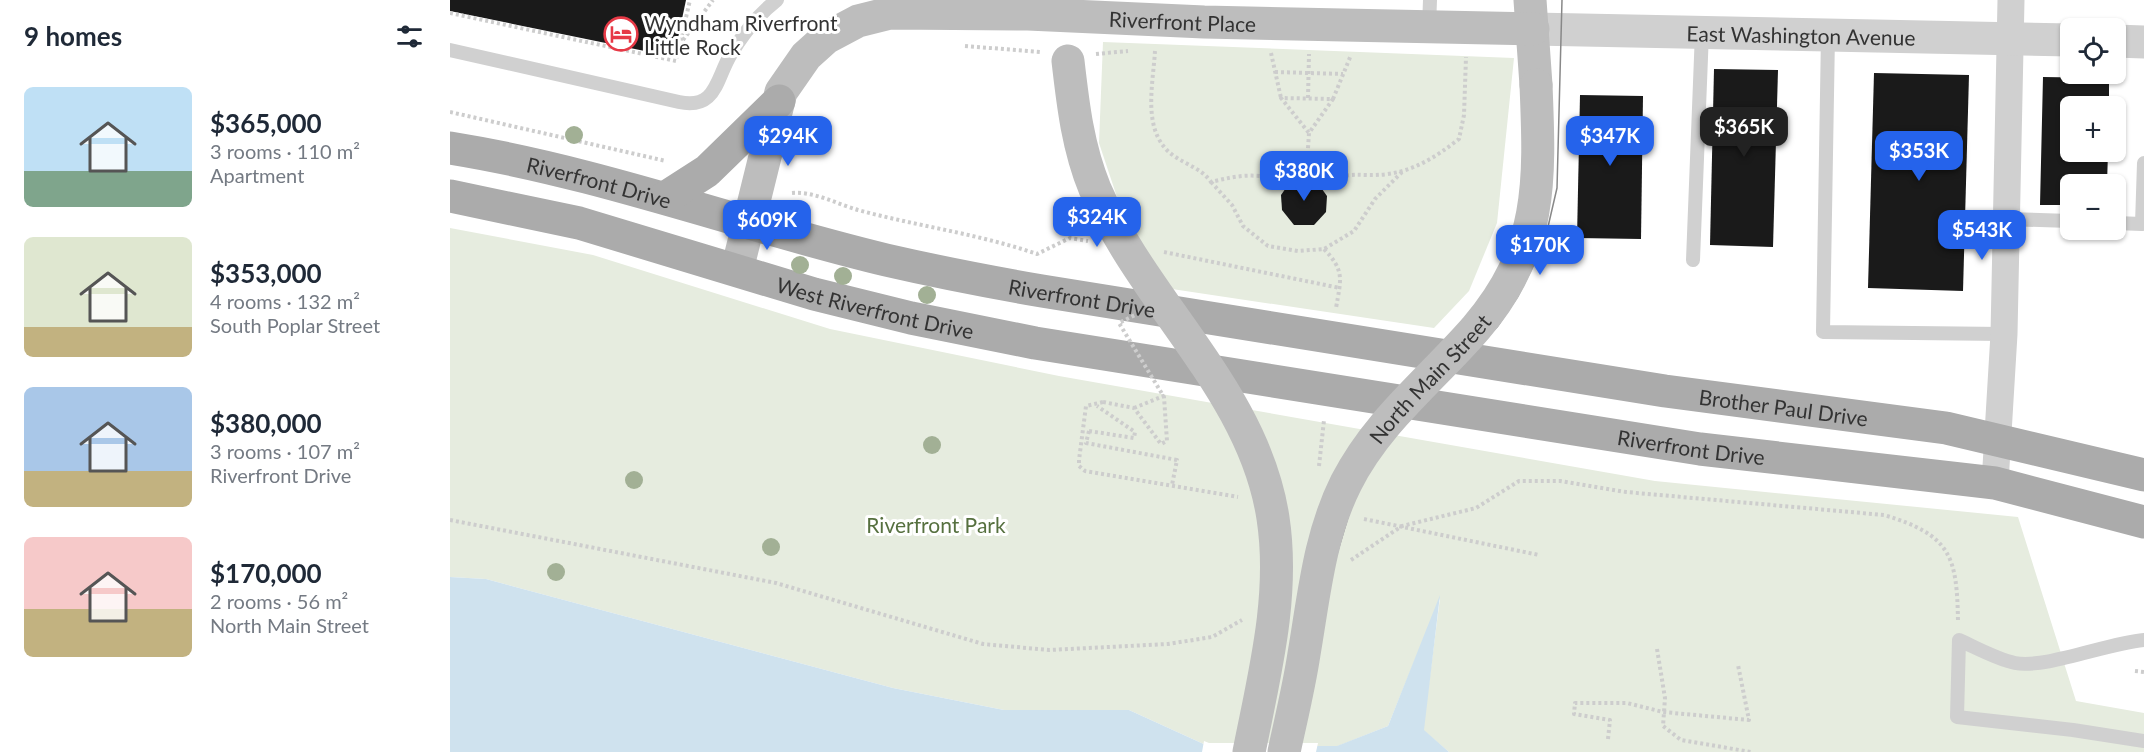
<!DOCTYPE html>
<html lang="en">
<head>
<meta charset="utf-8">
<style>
  body { margin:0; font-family:Lato,sans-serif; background:#f2f2f3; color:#1f2937; height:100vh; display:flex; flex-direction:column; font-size:22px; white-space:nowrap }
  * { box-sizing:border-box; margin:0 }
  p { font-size:20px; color:#747a83 }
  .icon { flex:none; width:33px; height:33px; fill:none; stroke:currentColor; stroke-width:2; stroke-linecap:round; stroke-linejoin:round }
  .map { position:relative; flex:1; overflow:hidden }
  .drawer { display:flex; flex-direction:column; background:#fff; width:450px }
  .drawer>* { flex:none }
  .tools { position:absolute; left:1610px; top:18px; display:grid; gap:12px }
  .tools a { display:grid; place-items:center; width:66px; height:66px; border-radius:9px; background:#fff; box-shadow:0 2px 4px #0004; font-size:30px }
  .price { position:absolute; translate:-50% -51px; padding:0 14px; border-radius:12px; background:#2563eb; color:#fff; font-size:20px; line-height:39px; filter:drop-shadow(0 2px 3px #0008) }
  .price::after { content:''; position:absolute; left:50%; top:36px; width:18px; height:14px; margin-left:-9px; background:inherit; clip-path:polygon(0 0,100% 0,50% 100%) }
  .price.selected { background:#222; color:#fff }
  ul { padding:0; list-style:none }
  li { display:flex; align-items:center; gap:18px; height:150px; padding:0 24px }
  li span { display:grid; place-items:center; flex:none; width:168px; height:120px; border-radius:9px; color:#555 }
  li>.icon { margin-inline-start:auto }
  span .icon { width:72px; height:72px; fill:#fffc; stroke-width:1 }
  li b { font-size:26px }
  h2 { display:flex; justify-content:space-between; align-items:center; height:72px; padding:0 24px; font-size:26px }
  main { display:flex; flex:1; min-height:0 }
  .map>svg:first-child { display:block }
  .green { fill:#e6ecdf }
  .water { fill:#cfe2ee }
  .pier { fill:#fff }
  .building { fill:#1a1a1a }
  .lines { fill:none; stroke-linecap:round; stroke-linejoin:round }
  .path { stroke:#cdcdcd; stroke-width:4; stroke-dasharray:3 3; stroke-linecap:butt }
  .service { stroke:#d0d0d0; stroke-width:14 }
  .minor { stroke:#d0d0d0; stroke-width:27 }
  .tertiary { stroke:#d0d0d0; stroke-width:33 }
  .secondary { stroke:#bdbdbd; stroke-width:33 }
  .primary { stroke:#ababab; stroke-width:33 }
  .tram { stroke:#888; stroke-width:1.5 }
  .path-bridge { stroke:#cdcdcd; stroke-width:4; stroke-dasharray:3 3; stroke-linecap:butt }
  .secondary-bridge { stroke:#bdbdbd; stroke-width:33 }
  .tree { fill:#a2b095 }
  .labels { text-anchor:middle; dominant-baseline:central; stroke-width:6; stroke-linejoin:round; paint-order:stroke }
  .street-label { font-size:21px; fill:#333; stroke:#fff }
  .poi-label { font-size:21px; fill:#333; stroke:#fff; text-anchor:start }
  .park-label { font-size:21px; fill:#56703f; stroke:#fff }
</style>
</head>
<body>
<main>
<section class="drawer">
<h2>9 homes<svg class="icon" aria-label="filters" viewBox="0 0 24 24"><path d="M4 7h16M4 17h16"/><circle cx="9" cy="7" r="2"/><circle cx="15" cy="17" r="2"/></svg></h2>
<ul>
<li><span style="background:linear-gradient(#bfe0f5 70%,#7fa58c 0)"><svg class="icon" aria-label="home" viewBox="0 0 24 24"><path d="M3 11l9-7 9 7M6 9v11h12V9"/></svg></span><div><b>$365,000</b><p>3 rooms · 110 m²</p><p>Apartment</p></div></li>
<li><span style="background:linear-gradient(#dfe7d0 75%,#c2b280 0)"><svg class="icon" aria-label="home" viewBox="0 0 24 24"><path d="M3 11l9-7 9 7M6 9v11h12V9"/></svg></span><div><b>$353,000</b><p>4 rooms · 132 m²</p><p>South Poplar Street</p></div></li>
<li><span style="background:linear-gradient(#a9c7e8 70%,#c2b280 0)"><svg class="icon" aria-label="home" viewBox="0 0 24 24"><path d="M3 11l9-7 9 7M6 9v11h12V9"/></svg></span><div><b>$380,000</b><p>3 rooms · 107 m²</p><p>Riverfront Drive</p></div></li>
<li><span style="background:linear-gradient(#f6c9c9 60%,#c2b280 0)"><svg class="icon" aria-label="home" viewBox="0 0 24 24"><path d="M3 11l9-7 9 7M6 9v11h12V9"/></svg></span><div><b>$170,000</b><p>2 rooms · 56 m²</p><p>North Main Street</p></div></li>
</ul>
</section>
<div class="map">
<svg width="1694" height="752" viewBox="0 0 1694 752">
  <rect width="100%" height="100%" fill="#fff"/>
  <g class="green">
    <path d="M653 42 1064 58 1047 223 1019 291 984 328 722 289 673 215 649 143Z"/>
    <path d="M0 228 143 255 380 329 609 376 1205 481 1568 517 1626 701 1694 713V752H999L973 730 990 598 938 726 888 746H758L679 710H554L443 688 36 579 0 577Z"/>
  </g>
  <path class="water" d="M0 577 36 579 443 688 554 710H679L758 746H887L938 726 990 595 974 730 999 752H0Z"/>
  <path class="pier" d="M754 741 759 743H868L866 752H752Z"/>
  <g class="building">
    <path d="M0 0H236L224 57 0 11Z"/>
    <path d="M1264 69 1328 70 1323 247 1260 245Z"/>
    <path d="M1424 73 1519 75 1513 291 1418 288Z"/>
    <path d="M1593 77 1659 78V106H1620V152H1658L1657 184H1620V205H1590Z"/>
    <path d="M1130 95 1193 96 1191 239 1127 238Z"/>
    <path d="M843 178H864L877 196 876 212 864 225H844L832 210 831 195Z"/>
  </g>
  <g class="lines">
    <g class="path">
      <path d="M0 13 226 61 240 0"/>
      <path d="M233 40 263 0"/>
      <path d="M515 46 591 52"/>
      <path d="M705 51C703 86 691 133 724 156 737 165 752 169 761 182 789 175 812 171 839 185L843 178H864L871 187C899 168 908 178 938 174 966 170 987 156 1009 139L1014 115 1016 57"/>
      <path d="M821 53 831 98"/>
      <path d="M646 54 678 51"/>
      <path d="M825 72 893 74"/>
      <path d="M858 98 859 54"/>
      <path d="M883 99 901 55"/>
      <path d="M0 112 216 161"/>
      <path d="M856 178 859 133 883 99 831 98 859 133"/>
      <path d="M761 182 782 205 793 226 818 246 848 251 874 249 904 231 925 199 952 172"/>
      <path d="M342 193C364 191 387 204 408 210 467 226 529 234 587 254L620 238 638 241"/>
      <path d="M874 249C895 271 891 279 886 308"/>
      <path d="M714 252 890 288"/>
      <path d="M653 402 636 406 629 460V466L635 471 788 497"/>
      <path d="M684 408 716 395"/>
      <path d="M639 431 636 443 727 460 722 485"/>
      <path d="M639 431 684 438 685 432 647 406"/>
      <path d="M869 466 874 420"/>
      <path d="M914 519 1089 555"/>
      <path d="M0 520 326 583 533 644 599 650 718 644 762 637 792 620"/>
      <path d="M901 560 952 526 1026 508 1069 481H1110L1176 492 1434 515C1501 535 1507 556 1508 622"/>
      <path d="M1207 649 1215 698 1213 726 1231 740 1301 752"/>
      <path d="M1685 671 1694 672"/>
      <path d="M1158 739 1160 720 1124 714 1125 703H1177L1213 712 1299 720 1288 665"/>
    </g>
    <g class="service">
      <path d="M979 27 980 0"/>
      <path d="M1378 35 1373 332 1554 334"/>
      <path d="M0 50 229 102C267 110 266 78 281 54 293 34 309 14 327 0"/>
      <path d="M1556 219 1620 221"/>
      <path d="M1665 223 1692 224 1694 163"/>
      <path d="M1243 260 1252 32"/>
      <path d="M1694 640C1658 643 1595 669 1565 663 1546 659 1527 648 1509 640L1507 717 1623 730 1694 741"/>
    </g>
    <path class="minor" d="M1545 483 1554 334 1561 0"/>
    <g class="tertiary">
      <path id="s1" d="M1083 29 1620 40"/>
      <path d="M1665 41 1694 42"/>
    </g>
    <g class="secondary">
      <path d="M1080 0 1086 85"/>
      <path id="s2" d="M287 270 331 92 356 56 376 38 408 21 440 13 578 14 754 22 1083 29"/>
    </g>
    <g class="primary">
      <path id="s3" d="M0 148C149 172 290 225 436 260 488 272 540 282 592 291L1215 391 1496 428 1694 475"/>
      <path id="s4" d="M0 196 129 223 364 294 461 318 585 343 1250 449 1545 483 1694 522"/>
      <path d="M215 198 257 171 329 101"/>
    </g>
    <path class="tram" d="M846 752 880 577 901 507 918 472 957 417 1047 327 1068 296 1094 244 1107 188 1112 0"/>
    <path class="path-bridge" d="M653 402 684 408 711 444 717 441 714 397 669 323 687 314"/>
    <g class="secondary-bridge">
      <path d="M618 61C623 105 628 148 645 189 695 304 804 392 823 518 835 596 814 676 799 752"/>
      <path id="s5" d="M834 752C841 719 849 687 854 654 864 596 869 537 896 483 928 420 981 380 1026 328 1093 250 1090 181 1086 85"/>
    </g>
  </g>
  <g class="tree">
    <circle cx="124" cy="135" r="9"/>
    <circle cx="350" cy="265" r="9"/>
    <circle cx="393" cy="276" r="9"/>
    <circle cx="477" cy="295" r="9"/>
    <circle cx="482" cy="445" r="9"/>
    <circle cx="184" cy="480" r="9"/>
    <circle cx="321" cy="547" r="9"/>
    <circle cx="106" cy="572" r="9"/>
  </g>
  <defs>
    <g id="hotel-ring" transform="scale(1.725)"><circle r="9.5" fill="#fff" stroke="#e63946" stroke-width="1.5"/><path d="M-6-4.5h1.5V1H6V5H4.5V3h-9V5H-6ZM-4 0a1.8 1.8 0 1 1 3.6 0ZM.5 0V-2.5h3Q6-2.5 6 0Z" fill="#e63946"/></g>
  </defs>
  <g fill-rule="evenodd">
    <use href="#hotel-ring" x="171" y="34"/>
  </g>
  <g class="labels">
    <g class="street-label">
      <text stroke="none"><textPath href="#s2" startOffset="616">Riverfront Place</textPath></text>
      <text stroke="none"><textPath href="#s1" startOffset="268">East Washington Avenue</textPath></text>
      <text stroke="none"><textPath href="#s3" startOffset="153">Riverfront Drive</textPath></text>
      <text stroke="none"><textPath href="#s3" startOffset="650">Riverfront Drive</textPath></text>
      <text stroke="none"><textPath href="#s4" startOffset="440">West Riverfront Drive</textPath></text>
      <text stroke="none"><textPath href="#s5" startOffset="411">North Main Street</textPath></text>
      <text stroke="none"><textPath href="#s3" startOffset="1360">Brother Paul Drive</textPath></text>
      <text stroke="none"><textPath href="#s4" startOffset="1268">Riverfront Drive</textPath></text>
    </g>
    <g class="poi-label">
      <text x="194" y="22">Wyndham Riverfront<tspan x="194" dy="24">Little Rock</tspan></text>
    </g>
    <g class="park-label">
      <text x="486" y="524">Riverfront Park</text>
    </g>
  </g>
</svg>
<div class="tools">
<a><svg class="icon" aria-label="locate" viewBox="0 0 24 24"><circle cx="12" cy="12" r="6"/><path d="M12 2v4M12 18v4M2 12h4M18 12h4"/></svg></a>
<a>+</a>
<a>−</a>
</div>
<b class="price selected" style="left:1294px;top:158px">$365K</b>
<b class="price" style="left:338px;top:167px">$294K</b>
<b class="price" style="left:1160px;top:167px">$347K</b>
<b class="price" style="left:1469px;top:182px">$353K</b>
<b class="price" style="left:854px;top:202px">$380K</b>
<b class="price" style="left:647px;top:248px">$324K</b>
<b class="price" style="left:317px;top:251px">$609K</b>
<b class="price" style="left:1532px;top:261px">$543K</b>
<b class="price" style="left:1090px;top:276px">$170K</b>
</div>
</main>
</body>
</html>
